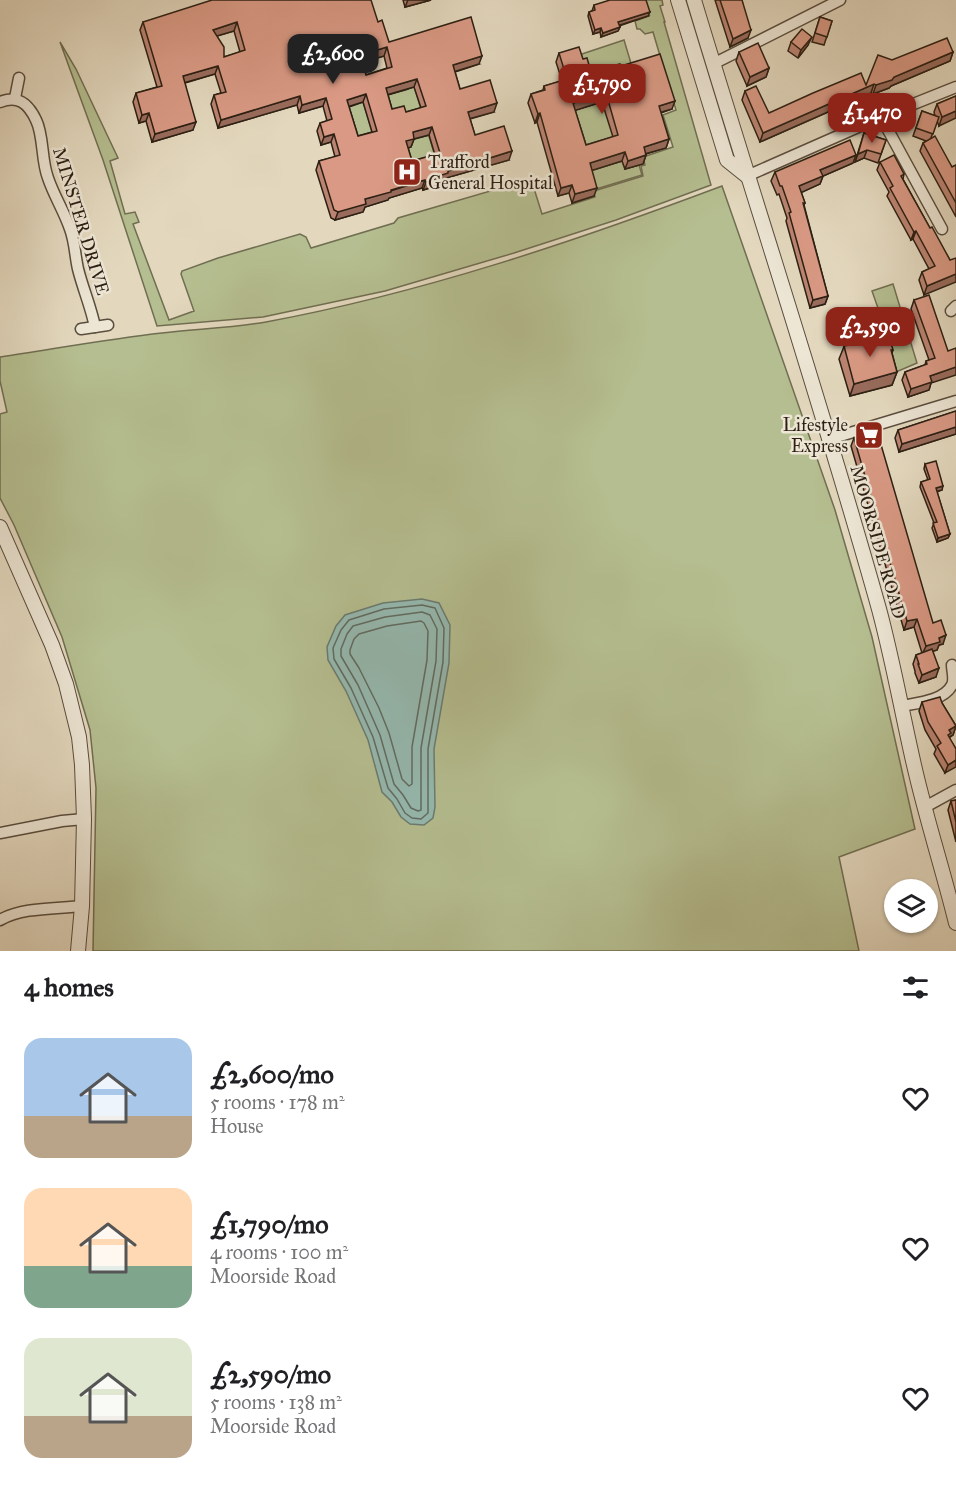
<!DOCTYPE html>
<html lang="en">
<head>
<meta charset="utf-8">
<style>
  body { margin:0; font-family:"IM FELL Great Primer",serif; background:#f6f6f6; color:#202124; height:100vh; display:flex; flex-direction:column; font-size:22px; white-space:nowrap }
  * { box-sizing:border-box; margin:0 }
  p { font-size:20px; color:#757577 }
  .icon { flex:none; width:33px; height:33px; fill:none; stroke:currentColor; stroke-width:2; stroke-linecap:round; stroke-linejoin:round }
  .map { position:relative; height:951px; overflow:hidden }
  .drawer { display:flex; flex-direction:column; background:#fff; flex:1 }
  .drawer>* { flex:none }
  .buttons { position:absolute; left:884px; top:879px; display:grid; gap:12px }
  .buttons a { display:grid; place-items:center; width:54px; height:54px; border-radius:50%; background:#fff; box-shadow:0 2px 4px #0004; font-size:30px }
  .price { position:absolute; translate:-50% -51px; padding:0 14px; border-radius:12px; background:#8f2418; color:#fff; font-size:20px; line-height:39px; filter:drop-shadow(0 2px 3px #0008) }
  .price::after { content:''; position:absolute; left:50%; top:36px; width:18px; height:14px; margin-left:-9px; background:inherit; clip-path:polygon(0 0,100% 0,50% 100%) }
  .price.current { background:#222; color:#fff }
  ul { padding:0; list-style:none }
  li { display:flex; align-items:center; gap:18px; height:150px; padding:0 24px }
  li span { display:grid; place-items:center; flex:none; width:168px; height:120px; border-radius:18px; color:#555 }
  li>.icon { margin-inline-start:auto }
  span .icon { width:72px; height:72px; fill:#fffc; stroke-width:1 }
  li b { font-size:26px }
  h2 { display:flex; justify-content:space-between; align-items:center; height:72px; padding:0 24px; font-size:26px }
  .map>svg:first-child { display:block }
  .green { fill:#b5be90; stroke:#706e52; stroke-width:1.5 }
  .water { fill:#95bab1; stroke:#6b7c72; stroke-width:1.5 }
  .lines { fill:none; stroke-linecap:round; stroke-linejoin:round }
  .shore { stroke:#606c62; stroke-width:1.5 }
  .minor-casing { stroke:#5a4d3e; stroke-width:13 }
  .tertiary-casing { stroke:#5a4d3e; stroke-width:16 }
  .minor { stroke:#ede6d5; stroke-width:10 }
  .tertiary { stroke:#ede6d5; stroke-width:14 }
  .wall { fill:#bb8472; stroke:#2c1f13; stroke-width:1.5; fill-rule:evenodd }
  .shaded-wall { fill:#986b5c; stroke:#2c1f13; stroke-width:1.5 }
  .building { fill:#d99984; stroke:#2c1f13; stroke-width:1.5; fill-rule:evenodd }
  .labels { text-anchor:middle; dominant-baseline:central; stroke-width:5; stroke-linejoin:round; paint-order:stroke }
  .poi-label { font-size:18px; fill:#2c1f13; stroke:#ede6d5; text-anchor:start }
  .street-label { font-size:18px; fill:#2c1f13; stroke:#ede6d5 }
</style>
</head>
<body>
<div class="map">
<svg width="956" height="951" viewBox="0 0 956 951">
  <rect width="100%" height="100%" fill="#e3d8be"/>
  <filter id="stains"><feTurbulence type="fractalNoise" baseFrequency=".00333" numOctaves="4"/><feColorMatrix values="0 0 0 0 .2 0 0 0 0 .09 0 0 0 0 .02 0 0 0 .5 -.17"/></filter>
  <radialGradient id="worn" r=".72"><stop offset=".6" stop-color="#630" stop-opacity="0"/><stop offset="1" stop-color="#630" stop-opacity=".3"/></radialGradient>
  <g class="green">
    <path d="M644 0H662L663 5 660 6 665 22H664L711 185 616 220 514 253 385 291 263 317 157 326 103 160 60 42 76 69 118 158 110 161 125 214 135 212 139 222 133 224 169 320 194 311 181 274 182 271 218 258 300 234 306 237 311 248 394 223 398 218 531 179 542 214 595 197 594 191 643 176 641 166 645 165 643 157 673 147 663 115 676 110 653 32 645 34 640 29H637L635 21 649 16Z"/>
    <path d="M624 40 633 70 589 80 576 56Z"/>
    <path d="M414 86 424 119 386 108 376 97 406 90Z"/>
    <path d="M361 95 376 145 358 144 344 108Z"/>
    <path d="M604 101 617 143 581 154 569 112Z"/>
    <path d="M428 133 438 166 417 167 406 159 410 141Z"/>
    <path d="M622 161 625 169 639 165 642 175 593 190 587 172Z"/>
    <path d="M722 186 835 510 872 637 915 829 839 857 859 951H93L96 788 90 730 62 637 14 525 0 498V414L7 412 0 381V357C54 349 108 339 162 333 196 329 232 328 266 322 422 293 573 242 722 186Z"/>
    <path d="M893 284 917 363 896 372 879 311 872 291Z"/>
  </g>
  <path class="water" d="M422 599 439 603 450 625 449 663 434 749 435 807 433 818 424 825 410 824 401 817 392 802 382 792 368 740 346 691 328 660 327 647 336 626 345 615 383 603Z"/>
  <g class="lines">
    <g class="shore">
      <path d="M422 605 435 608 444 628 443 662 428 749V813L421 819 412 818 405 813 397 799 388 788 373 737 351 688 334 659 333 648 341 630 349 620 384 609Z"/>
      <path d="M422 612 430 615 437 629 436 661 421 748V810L418 811 411 808 403 795 394 784 380 735 358 685 341 656V649L347 634 353 626 385 617Z"/>
      <path d="M421 621 424 623 428 631 427 660 412 747V784L409 786 402 779 389 733 379 708 359 668 350 654V650L354 639 359 634 387 626Z"/>
    </g>
    <g class="minor-casing">
      <g id="minor">
        <path d="M713 64 840 0"/>
        <path d="M15 98 19 78"/>
        <path d="M0 102C18 95 28 103 36 120 44 136 41 160 48 178 54 196 64 211 70 229 75 242 75 256 78 269 83 289 91 307 95 327"/>
        <path d="M881 117 942 229"/>
        <path d="M747 176 881 117 956 87"/>
        <path d="M951 311 956 306"/>
        <path d="M81 329 108 325"/>
        <path d="M830 439 956 401"/>
        <path d="M902 706C917 703 944 701 952 685 955 679 952 671 952 665"/>
        <path d="M925 807 956 790"/>
        <path d="M0 833 62 821 84 819"/>
        <path d="M0 920C23 907 55 909 82 906"/>
      </g>
    </g>
    <g class="tertiary-casing">
      <g id="tertiary">
        <path d="M678 0 727 160 747 176"/>
        <path d="M694 0C755 203 822 405 879 609 893 661 902 713 914 765 926 818 943 870 956 923"/>
        <path d="M0 527 52 645 66 684 79 737 82 765 84 819 82 906 78 951"/>
      </g>
    </g>
    <use href="#minor" class="minor"/>
    <use href="#tertiary" class="tertiary"/>
  </g>
  <g class="wall">
    <path d="M403 0H431L405 7Z"/>
    <path d="M715 0H742L748 38 730 47Z"/>
    <path d="M594 5 648 16 619 26 620 27 618 31 601 37 600 32 593 34 588 16 589 12 592 11Z"/>
    <path d="M820 17 832 21 824 45 812 42Z"/>
    <path d="M143 22H378L389 42 479 64 455 72 460 89 494 112 470 119 475 135 509 160 446 178 445 181 438 183 436 186 423 190 422 188 389 198 388 200 365 207 363 212 335 220 331 218 316 170 319 161 335 157 331 142 321 145 317 131 320 123 327 121 323 106 299 113 297 105 218 128 211 104 214 95 221 93 215 74 185 83 193 130 152 142 146 121 139 123 133 102 136 93 157 87 140 30ZM234 31 240 52 224 57 217 36ZM384 56 387 68 366 75 363 62ZM414 87 421 108 406 112 392 109 388 95ZM363 102 372 132 358 136 349 107ZM429 135 435 155 412 161 408 148 411 147 414 139Z"/>
    <path d="M791 42 808 45 798 58 788 51Z"/>
    <path d="M739 52 769 68 766 77 747 86 736 61Z"/>
    <path d="M953 52 950 61 891 86 889 88 873 94 871 93 760 142 742 100 745 91 769 113 866 85 892 60Z"/>
    <path d="M559 53 583 59 591 72 621 66 672 109 661 113 669 139 666 148 646 154V155L643 164 625 169 622 161 592 170 594 196 572 203 569 193 558 196 537 122 535 123 528 103 531 94 543 90 544 86 562 81 556 62ZM602 102 613 137 586 145 575 110Z"/>
    <path d="M956 96 939 126 937 121 931 138 952 167 956 165V217L920 151 923 143 926 141 913 136 922 111 935 116 934 112 937 104Z"/>
    <path d="M864 133 886 140 878 163 864 158 855 162Z"/>
    <path d="M880 162 904 174 903 179 930 228 950 260 924 295 919 280 922 272 929 269 913 239 911 240 887 196 889 192 877 170Z"/>
    <path d="M853 163 823 176 820 184 801 192 805 203 804 205 828 296 825 304 810 308 786 221 787 218 779 194 777 195 771 181 775 172Z"/>
    <path d="M914 300 948 351 931 383 929 390 908 397 902 380 905 372 925 365 926 361 929 360 911 309Z"/>
    <path d="M847 339 876 340 893 350 892 353 897 372 892 385 850 396 839 359Z"/>
    <path d="M956 411V434L899 452 895 438 898 430Z"/>
    <path d="M854 438 933 623 943 644 939 645 937 650 933 651 936 677 919 683 915 673V671L913 664 916 655 922 653 914 627 904 630 851 446Z"/>
    <path d="M925 464 942 490 937 492 950 534 948 538 937 542 932 528 934 523 920 487 921 482 928 480 924 469Z"/>
    <path d="M922 702 942 703 956 726 953 735 949 738 956 749 945 773 934 754 936 749 925 730 919 711Z"/>
    <path d="M956 800V842L948 810 951 801Z"/>
  </g>
  <g class="shaded-wall">
    <path d="M408 0H431L405 7Z"/>
    <path d="M650 12 648 16 617 26 618 22Z"/>
    <path d="M237 22 234 31 210 38 213 30Z"/>
    <path d="M620 27 618 31 601 37 603 33Z"/>
    <path d="M601 28 600 32 593 34 595 30Z"/>
    <path d="M751 30 748 38 730 47 733 39Z"/>
    <path d="M812 37 808 45 798 58 801 50Z"/>
    <path d="M387 47 384 56 358 64 361 55Z"/>
    <path d="M953 52 950 61 891 86 889 88 873 94 876 85 894 77Z"/>
    <path d="M482 56 479 64 450 73 453 65Z"/>
    <path d="M218 66 215 74 180 84 183 76Z"/>
    <path d="M769 68 766 77 747 86 750 77Z"/>
    <path d="M417 79 414 87 383 96 386 88Z"/>
    <path d="M874 84 871 93 760 142 763 133Z"/>
    <path d="M606 93 602 102 570 112 573 103Z"/>
    <path d="M366 94 363 102 344 108 347 100Z"/>
    <path d="M300 96 297 105 218 128 221 120Z"/>
    <path d="M326 98 323 106 299 113 302 105Z"/>
    <path d="M675 101 672 109 655 114 659 106Z"/>
    <path d="M497 103 494 112 465 120 468 112Z"/>
    <path d="M956 111V118L939 126 942 117Z"/>
    <path d="M149 113 146 121 139 123 142 115Z"/>
    <path d="M540 113 537 122 535 123 538 114Z"/>
    <path d="M196 122 193 130 152 142 155 134Z"/>
    <path d="M432 127 429 135 414 139 411 147 403 150 406 141 413 132Z"/>
    <path d="M334 134 331 142 321 145 324 137Z"/>
    <path d="M669 139 666 148 641 155 644 147Z"/>
    <path d="M867 150 864 158 855 162 858 154Z"/>
    <path d="M512 151 509 160 446 178 445 181 438 183 436 186 423 190 426 182 448 171Z"/>
    <path d="M625 152 622 161 587 172 590 163Z"/>
    <path d="M646 155 643 164 625 169 628 161Z"/>
    <path d="M856 155 853 163 823 176 820 184 796 195 799 186 820 170Z"/>
    <path d="M425 180 422 188 389 198 388 200 365 207 363 212 335 220 338 212 365 199Z"/>
    <path d="M572 185 569 193 558 196 561 188Z"/>
    <path d="M597 188 594 196 572 203 575 194Z"/>
    <path d="M916 231 913 239 911 240 914 232Z"/>
    <path d="M956 274V282L924 295 927 286Z"/>
    <path d="M828 296 825 304 810 308 813 300Z"/>
    <path d="M956 367V375L931 383 929 390 908 397 911 389 930 376Z"/>
    <path d="M897 372 892 385 850 396 854 384Z"/>
    <path d="M956 427V434L899 452 902 444Z"/>
    <path d="M943 486 942 490 934 492 936 488Z"/>
    <path d="M950 534 948 538 937 542 938 538Z"/>
    <path d="M917 619 914 627 904 630 907 621Z"/>
    <path d="M946 635 943 644 939 645 937 650 922 655 926 646 939 638Z"/>
    <path d="M939 668 936 677 919 683 922 675Z"/>
    <path d="M956 726 953 735 949 737 948 742 945 744 949 730Z"/>
    <path d="M956 760V767L945 773 948 765Z"/>
  </g>
  <g class="building">
    <path d="M212 0H371L378 22 382 20 389 42 471 17 482 56 453 65 460 89 490 80 497 103 468 112 475 135 504 126 512 151 448 171V173L439 176V178L426 182 425 180 391 190V192L365 199 366 204 338 212 334 210 319 161 340 155 334 134 324 137 320 123 332 119 326 98 302 105 300 96 221 120 214 95 226 92 218 66 183 76 196 122 155 134 149 113 142 115 136 93 162 86 143 22ZM237 22 245 50 224 57V47L213 30ZM387 47 392 67 366 75 361 55ZM417 79 426 106 406 112 404 106 392 109 386 88ZM366 94 377 131 358 136 347 100ZM432 127 440 153 412 161 406 141 414 139 413 132Z"/>
    <path d="M610 0H646L650 12 618 22 620 27 603 33 601 28 595 30 589 12 595 10 594 5Z"/>
    <path d="M720 0H742L751 30 733 39Z"/>
    <path d="M820 17 832 21 827 37 815 33Z"/>
    <path d="M802 29 812 37 801 50 791 42Z"/>
    <path d="M947 38 953 52 894 77 892 80 876 85 874 84 763 133 745 91 756 86 769 113 813 93 861 73 866 85 878 55 892 60Z"/>
    <path d="M758 43 769 68 750 77 739 52Z"/>
    <path d="M579 47 583 59 587 58 591 72 620 64 621 66 660 54 675 101 659 106 669 139 644 147 646 155 628 161 625 152 590 163 597 188 575 194 572 185 561 188 540 113 538 114 531 94 545 90 544 86 567 79 559 53ZM606 93 618 135 586 145 573 103Z"/>
    <path d="M956 96V111L942 117 937 104Z"/>
    <path d="M922 111 939 117 933 134 916 128Z"/>
    <path d="M864 133 886 140 881 154 867 150 858 154Z"/>
    <path d="M935 136 952 167 956 165V203L923 143Z"/>
    <path d="M850 140 856 155 820 170 823 176 799 186 805 203H803L828 296 813 300 789 213 791 212 782 186H780L775 172Z"/>
    <path d="M894 155 904 174 901 176 930 228 932 227 950 260 956 258V274L927 286 922 272 935 266 916 231 914 232 890 188 893 186 880 162Z"/>
    <path d="M929 295 948 351 956 348V367L930 376 932 382 911 389 905 372 927 364 926 361 935 358 914 300Z"/>
    <path d="M869 333 871 340 875 339 876 340 889 336 893 350H891L897 372 854 384 844 346 849 345 847 339Z"/>
    <path d="M956 411V427L902 444 898 430Z"/>
    <path d="M877 431 933 623 941 620 946 635 939 638 940 642 926 646 917 619 907 621 854 438Z"/>
    <path d="M936 461 943 486 936 488 950 534 938 538 933 523 937 522 921 482 930 479 925 464Z"/>
    <path d="M932 649 939 668 922 675 918 664H919L916 655Z"/>
    <path d="M940 697 942 703 956 726 949 730 951 733 948 735 956 749V760L948 765 937 746 941 743 928 722 922 702Z"/>
    <path d="M956 800V822L951 801Z"/>
  </g>
  <defs>
    <g id="hospital-square" transform="scale(1.5)"><rect x="-9" y="-9" width="18" height="18" rx="4" fill="#8f2418" stroke="#ede6d5"/><path d="M-5-5h3v3.5h4V-5h3V5h-3V1.5h-4V5h-3Z" fill="#fff"/></g>
    <g id="supermarket-square" transform="scale(1.5)"><rect x="-9" y="-9" width="18" height="18" rx="4" fill="#8f2418" stroke="#ede6d5"/><path d="M-6-5.5h2.5l.6 2H6L4.5 2H-2.5L-4.4-4H-6ZM-1.5 3.2a1.3 1.3 0 1 0 .1 0ZM3 3.2a1.3 1.3 0 1 0 .1 0Z" fill="#fff"/></g>
  </defs>
  <g fill-rule="evenodd">
    <use href="#hospital-square" x="407" y="172"/>
    <use href="#supermarket-square" x="869" y="435"/>
  </g>
  <g class="labels">
    <g class="poi-label">
      <text x="428" y="162">Trafford<tspan x="428" dy="21">General Hospital</tspan></text>
      <text x="848" y="425" text-anchor="end">Lifestyle<tspan x="848" dy="21">Express</tspan></text>
    </g>
    <g class="street-label">
      <text transform="translate(81 221) rotate(73)">MINSTER DRIVE</text>
      <text transform="translate(878 542) rotate(74)">MOORSIDE ROAD</text>
    </g>
  </g>
  <rect width="100%" height="100%" filter="url(#stains)"/>
  <rect width="100%" height="100%" fill="url(#worn)"/>
</svg>
<div class="buttons">
<a><svg class="icon" aria-label="layers" viewBox="0 0 24 24"><path d="M12 4l9 5-9 5-9-5zM3 14l9 5 9-5"/></svg></a>
</div>
<b class="price current" style="left:333px;top:85px">£2,600</b>
<b class="price" style="left:602px;top:115px">£1,790</b>
<b class="price" style="left:872px;top:144px">£1,470</b>
<b class="price" style="left:870px;top:358px">£2,590</b>
</div>
<section class="drawer">
<h2>4 homes<svg class="icon" aria-label="filters" viewBox="0 0 24 24"><path d="M4 7h16M4 17h16"/><circle cx="9" cy="7" r="2"/><circle cx="15" cy="17" r="2"/></svg></h2>
<ul>
<li><span style="background:linear-gradient(#a9c7e8 65%,#b9a48a 0)"><svg class="icon" aria-label="home" viewBox="0 0 24 24"><path d="M3 11l9-7 9 7M6 9v11h12V9"/></svg></span><div><b>£2,600/mo</b><p>5 rooms · 178 m²</p><p>House</p></div><svg class="icon" aria-label="heart" viewBox="0 0 24 24"><path d="M12 20l-8-8c-3-5 5-10 8-4 3-6 11-1 8 4z"/></svg></li>
<li><span style="background:linear-gradient(#ffd9b3 65%,#7fa58c 0)"><svg class="icon" aria-label="home" viewBox="0 0 24 24"><path d="M3 11l9-7 9 7M6 9v11h12V9"/></svg></span><div><b>£1,790/mo</b><p>4 rooms · 100 m²</p><p>Moorside Road</p></div><svg class="icon" aria-label="heart" viewBox="0 0 24 24"><path d="M12 20l-8-8c-3-5 5-10 8-4 3-6 11-1 8 4z"/></svg></li>
<li><span style="background:linear-gradient(#dfe7d0 65%,#b9a48a 0)"><svg class="icon" aria-label="home" viewBox="0 0 24 24"><path d="M3 11l9-7 9 7M6 9v11h12V9"/></svg></span><div><b>£2,590/mo</b><p>5 rooms · 138 m²</p><p>Moorside Road</p></div><svg class="icon" aria-label="heart" viewBox="0 0 24 24"><path d="M12 20l-8-8c-3-5 5-10 8-4 3-6 11-1 8 4z"/></svg></li>
</ul>
</section>
</body>
</html>
